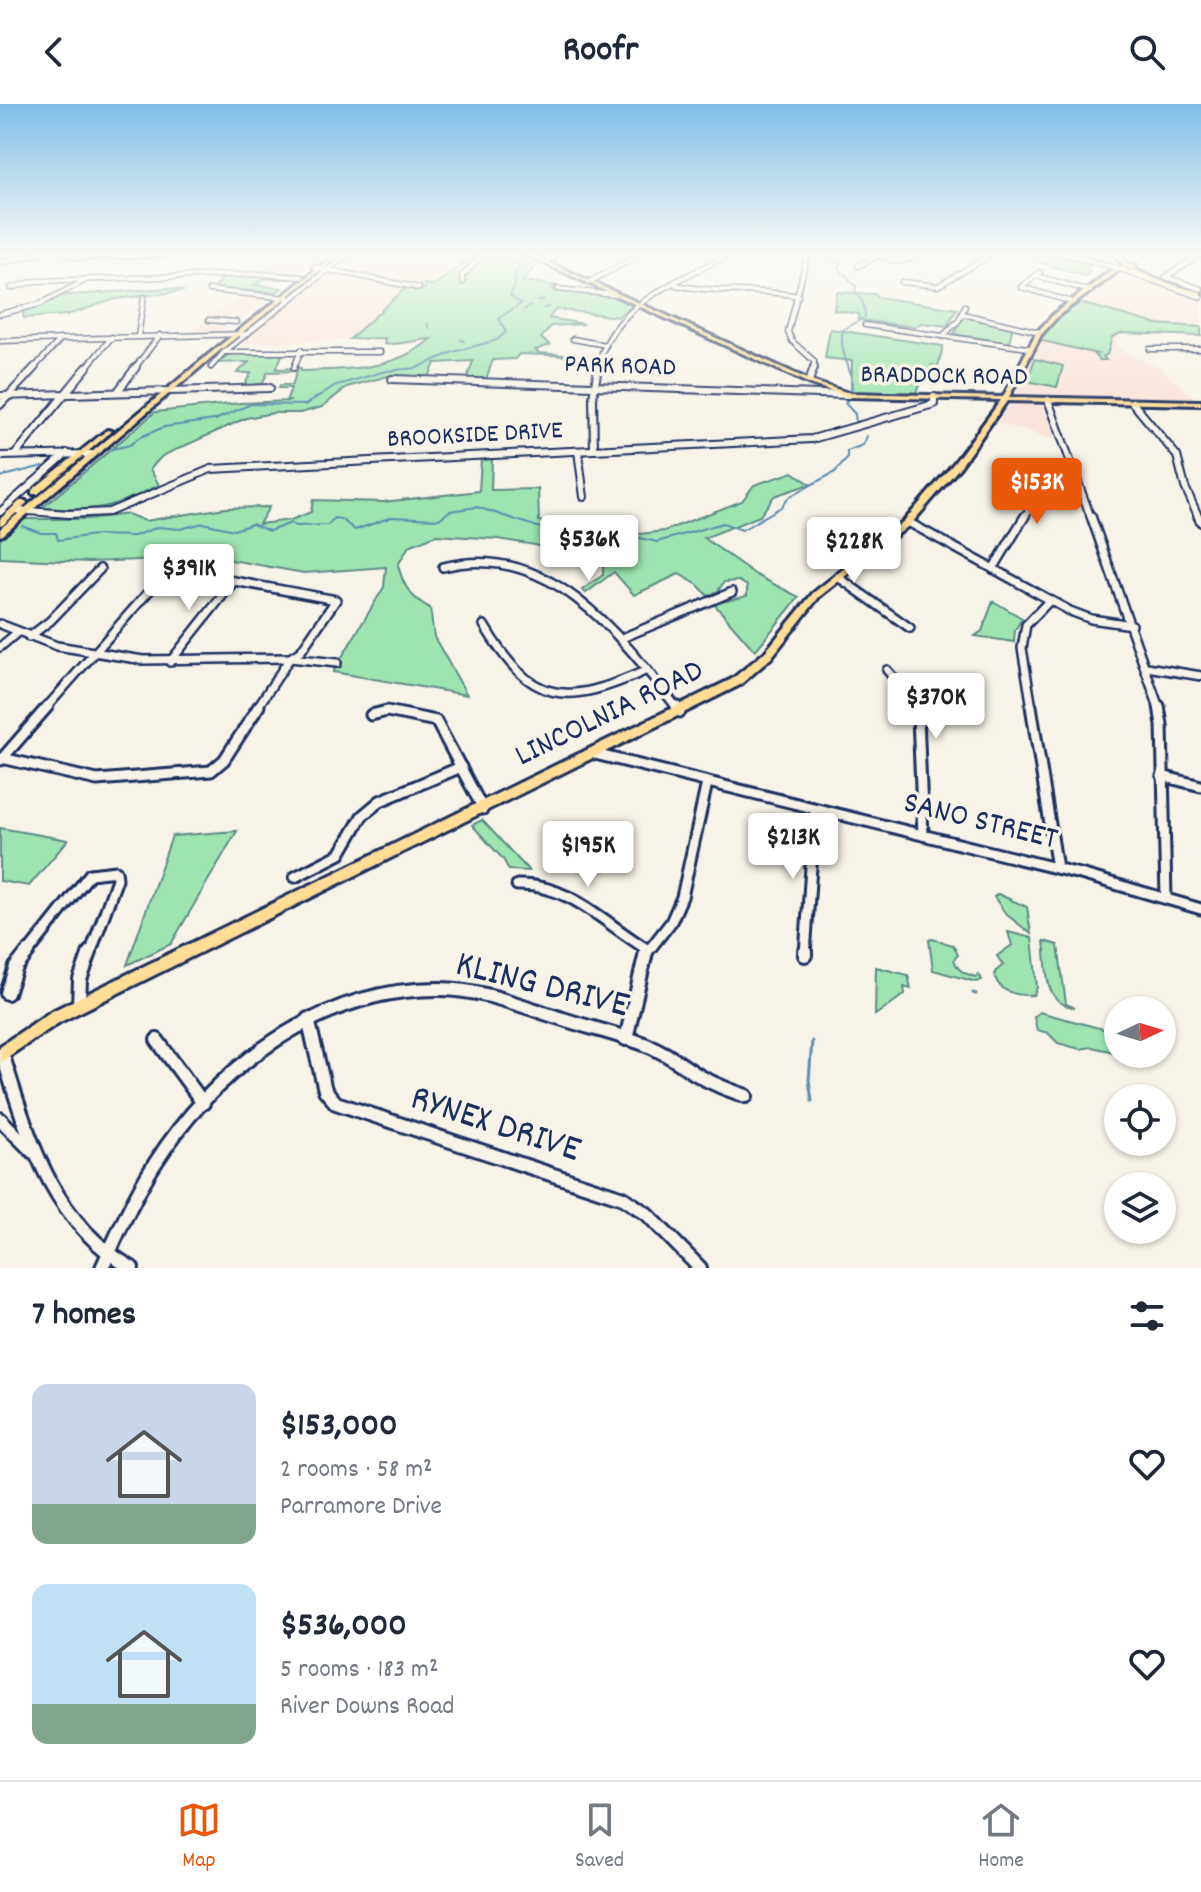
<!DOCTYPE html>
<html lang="en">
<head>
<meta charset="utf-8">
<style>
  body { margin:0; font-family:Dekko,sans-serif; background:#f6f6f7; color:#1f2937; height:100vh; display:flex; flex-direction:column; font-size:30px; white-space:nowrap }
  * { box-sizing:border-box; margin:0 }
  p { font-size:26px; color:#747a83 }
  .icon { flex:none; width:44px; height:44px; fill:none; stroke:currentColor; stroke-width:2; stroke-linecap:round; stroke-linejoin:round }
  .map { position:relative; height:1164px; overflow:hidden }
  .panel { display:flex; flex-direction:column; background:#fff; flex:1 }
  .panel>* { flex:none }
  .needle { width:52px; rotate:86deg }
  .buttons { position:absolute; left:1104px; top:892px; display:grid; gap:16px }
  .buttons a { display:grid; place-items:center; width:72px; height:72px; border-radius:50%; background:#fff; box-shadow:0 2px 6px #0004; font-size:40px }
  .price { position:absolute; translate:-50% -68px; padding:0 18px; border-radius:8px; background:#fff; color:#222; font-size:26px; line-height:52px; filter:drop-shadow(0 2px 4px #0008) }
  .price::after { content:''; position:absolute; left:50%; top:48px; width:24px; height:18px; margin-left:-12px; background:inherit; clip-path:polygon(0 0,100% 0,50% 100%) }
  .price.current { background:#ea580c; color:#fff }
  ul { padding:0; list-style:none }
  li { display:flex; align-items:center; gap:24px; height:200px; padding:0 32px }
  li span { display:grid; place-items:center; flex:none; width:224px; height:160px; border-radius:16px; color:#555 }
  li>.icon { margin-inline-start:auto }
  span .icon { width:96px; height:96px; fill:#fffc; stroke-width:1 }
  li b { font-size:34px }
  h2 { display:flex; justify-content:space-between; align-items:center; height:96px; padding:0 32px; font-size:34px }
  header { display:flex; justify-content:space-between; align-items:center; height:104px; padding:0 32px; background:#fff; font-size:36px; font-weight:700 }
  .menu { display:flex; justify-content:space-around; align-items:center; height:112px; border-top:2px solid #e0e1e3; background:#fff; font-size:22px; color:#747a83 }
  .menu a { display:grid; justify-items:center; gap:4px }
  .menu .current { color:#ea580c }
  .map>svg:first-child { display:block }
  .built { fill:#f9e4db }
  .green { fill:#9ee4b1; stroke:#5c8a88; stroke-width:2 }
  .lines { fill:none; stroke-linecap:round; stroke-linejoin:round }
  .stream-far1 { stroke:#5b8db0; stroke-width:2 }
  .stream { stroke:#5b8db0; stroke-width:3 }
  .minor-far4-casing { stroke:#1b2f5e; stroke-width:7 }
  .minor-far3-casing { stroke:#1b2f5e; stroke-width:10 }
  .minor-far2-casing { stroke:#1b2f5e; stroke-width:12 }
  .minor-far1-casing { stroke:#1b2f5e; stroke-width:15 }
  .minor-casing { stroke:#1b2f5e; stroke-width:18 }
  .major-casing { stroke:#1b2f5e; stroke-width:6 }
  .minor-far4 { stroke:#f7f3e8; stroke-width:4 }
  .minor-far3 { stroke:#f7f3e8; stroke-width:6 }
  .minor-far2 { stroke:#f7f3e8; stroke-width:7 }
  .minor-far1 { stroke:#f7f3e8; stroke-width:9 }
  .minor { stroke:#f7f3e8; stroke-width:12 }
  .major { fill:#fedd96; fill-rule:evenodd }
  .labels { text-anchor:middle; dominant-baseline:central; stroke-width:7; stroke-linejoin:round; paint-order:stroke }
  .far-street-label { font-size:26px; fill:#1b2f5e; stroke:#f7f3e8 }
  .street-label { font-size:32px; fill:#1b2f5e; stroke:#f7f3e8 }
  .near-street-label { font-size:38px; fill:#1b2f5e; stroke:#f7f3e8 }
</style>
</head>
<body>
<header><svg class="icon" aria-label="back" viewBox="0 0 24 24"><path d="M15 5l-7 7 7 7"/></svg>Roofr<svg class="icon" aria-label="search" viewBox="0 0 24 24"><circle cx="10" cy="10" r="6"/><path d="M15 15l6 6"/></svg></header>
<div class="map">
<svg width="1201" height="1164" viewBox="0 0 1201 1164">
  <rect width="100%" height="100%" fill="#f7f3e8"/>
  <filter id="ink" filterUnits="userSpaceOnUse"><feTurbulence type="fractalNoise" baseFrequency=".0125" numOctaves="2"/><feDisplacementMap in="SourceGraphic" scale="16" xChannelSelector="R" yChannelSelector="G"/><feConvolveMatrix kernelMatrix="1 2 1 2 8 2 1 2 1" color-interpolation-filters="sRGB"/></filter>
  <g filter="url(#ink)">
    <g class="built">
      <path d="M284 149H329L301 170 272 169 287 156H280Z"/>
      <path d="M351 149H404L400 155 407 149H467L462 159 458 160 462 161 434 181 333 162Z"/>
      <path d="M332 168 407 183 350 235 238 240 327 169Z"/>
      <path d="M1126 173 1201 194V223L1156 220 1083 200 1112 175Z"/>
      <path d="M241 191 269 194 224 227 191 228Z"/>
      <path d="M1061 211 1127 230 1115 236 1123 248 1159 263 1199 298 1015 293 1042 231Z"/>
      <path d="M1015 298 1044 302 1056 336 997 318 1010 300Z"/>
    </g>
    <g class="green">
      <path d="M469 149H516L538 159 523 177 559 182 552 184 554 187 618 193 634 201 617 213 556 205 549 214 584 220 551 222 541 234 550 241 535 246 539 249 577 252 519 250 515 255 493 256 486 275 467 274 473 257 435 259 429 273 392 271 347 283 322 303 300 309H273L246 314 162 352 150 365 159 381C110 406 96 407 42 404L155 308 240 299 291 297H286L291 284H279L280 281H292L297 267 268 268 262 280 244 282 251 269H237L249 258 216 259 230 250 283 249 276 265 301 264V267C347 265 393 267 431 235 416 236 398 241 384 240L385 234 350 235 409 181 415 187 425 185 424 180 434 181 462 161Z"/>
      <path d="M1039 149H1044L1039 153 1057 149 1095 160 1086 164 1090 168 1086 172 1031 156Z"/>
      <path d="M268 171 294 175H264L255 181 282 184 277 188 214 185 223 173Z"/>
      <path d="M169 184 184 187 116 195 67 211 24 214 22 206 58 192Z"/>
      <path d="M837 188 875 190 877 193 957 205 947 222 921 219 915 223 858 216 859 210 834 206Z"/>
      <path d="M1081 199 1156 220 1201 223V232L1121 229 1112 233 1107 251 1103 252 1106 256H1099L1094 251 1097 250 1039 236 1064 208Z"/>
      <path d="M964 209 1013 221 1009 239 954 230Z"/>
      <path d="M830 225 943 242 938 262 932 261 914 291 851 289 852 257 825 254Z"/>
      <path d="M1035 255 1063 262 1057 283 1027 277Z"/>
      <path d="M492 354 491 386 538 385 539 417 640 430 664 427 742 397 754 381 793 368 810 380 774 392 760 412 704 434 756 471 799 493 755 547 714 500 747 492V482L739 477 724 478 718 487 708 492 698 481 679 470 634 491 614 468 586 489 582 486 603 471V460L596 455 577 457 535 441 498 435 436 431 409 442 398 461C403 482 411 494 430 504L434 533 467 591 333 568 384 483 386 463 304 469 214 453 89 458 0 454V435L22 415H88L128 410 145 417 225 404 269 403 259 420 291 416 311 408 313 396 383 398 479 387 481 355Z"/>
      <path d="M993 497 1022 514 1015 526 1014 538 975 532 982 527Z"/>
      <path d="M482 716 529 767 509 766 503 755 472 721Z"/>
      <path d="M0 724 68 736 29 782 0 777Z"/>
      <path d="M237 727 171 840 127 861 172 732Z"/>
      <path d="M998 790 1027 803 1031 830 1006 810 994 793Z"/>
      <path d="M1008 828 1032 834 1037 883 1034 891C1017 892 995 888 995 868L1003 861 997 852 1012 841Z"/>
      <path d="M932 835 953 841 958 851 954 855C957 867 965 870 976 873L978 870 982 876 976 878 933 866 929 836Z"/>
      <path d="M1044 837 1058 841 1066 900 1075 904C1042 898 1048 868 1044 837Z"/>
      <path d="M876 863 908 871 911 885 904 883 905 890 875 911Z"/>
      <path d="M1039 908 1118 929V949L1092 943 1080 945 1058 939 1048 929 1037 926 1034 913Z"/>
    </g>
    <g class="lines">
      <g class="stream-far1">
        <path d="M834 149 829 156 841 160 838 163 856 182 855 188C863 194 865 203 865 213L843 226C837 250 856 266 851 289"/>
        <path d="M533 151 537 149"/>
        <path d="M538 197 544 196"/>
        <path d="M543 204 549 203"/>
        <path d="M524 206 530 202"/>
        <path d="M427 219 429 224"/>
        <path d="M461 236 464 237"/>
        <path d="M850 293 845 299 855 310 856 320"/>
        <path d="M112 345 130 341 138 334 164 323 215 316 251 300 305 301 334 282 386 267 417 264 453 248 497 236 506 228 499 214 521 200 510 192 515 182V168L523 164 519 158 527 152"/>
        <path d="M0 373 43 362"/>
        <path d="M22 422 41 429H56L58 436 95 431 134 432 158 423 180 425 203 419 234 426 252 420 269 427 291 419 295 422 328 421 334 414 341 415 355 426 392 413 439 415 450 407 477 403 559 430 607 431 616 435 627 431 657 438 723 419 742 426 781 403 789 393 835 368 847 355V347L863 341 867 332"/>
      </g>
      <g class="stream">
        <path d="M973 889 976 890"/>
        <path d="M812 937 809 976 812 997"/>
      </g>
      <g class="minor-far4-casing">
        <g id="minor-far4">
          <path d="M62 149 79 154 221 149"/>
          <path d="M808 149 788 228 792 237 814 257V265"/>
          <path d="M875 149C890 158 904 161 918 149"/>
          <path d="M1061 149 1114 163 1201 193"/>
          <path d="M1201 150 1166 173 1201 185"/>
          <path d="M544 158 562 149"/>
          <path d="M0 159 41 149"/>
          <path d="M858 162 878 152"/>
          <path d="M314 163 419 184"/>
          <path d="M1040 168 1021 183 1072 198"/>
          <path d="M1037 172 1090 187"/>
          <path d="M463 178 462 172 484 149"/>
          <path d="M589 178 644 149"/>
          <path d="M902 178 938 182 994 149"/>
          <path d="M676 181C716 190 758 184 798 192"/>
          <path d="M11 184 36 177 260 170 302 173"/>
          <path d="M558 185 616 191"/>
          <path d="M209 186 288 194"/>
          <path d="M0 210 40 200 84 177"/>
          <path d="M963 210 1039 228"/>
          <path d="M209 216 236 218"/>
          <path d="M865 221 1028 244"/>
          <path d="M138 232 144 193"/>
          <path d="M943 232 959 216 965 202"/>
          <path d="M573 235 606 241"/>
          <path d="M0 237 247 230"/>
          <path d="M1150 245H1201"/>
          <path d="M225 248H380"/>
          <path d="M211 263 224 248 349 149"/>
          <path d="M294 264 301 246"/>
          <path d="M33 265 61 235"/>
          <path d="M85 265 112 233"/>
          <path d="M134 265 160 231"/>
          <path d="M597 265C612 198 677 179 731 149"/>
        </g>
      </g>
      <g class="minor-far3-casing">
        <g id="minor-far3">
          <path d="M392 275 848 291"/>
          <path d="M809 277 814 263"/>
          <path d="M118 287 136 263"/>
          <path d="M0 292 270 284"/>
          <path d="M1048 296 1091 414"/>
          <path d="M1132 298 1177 352 1185 383 1199 414"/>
          <path d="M0 301 35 263"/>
          <path d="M594 346 593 294 598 263"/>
          <path d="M578 347 584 393"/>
          <path d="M15 351 87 263"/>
          <path d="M0 352 91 350"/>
          <path d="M14 406 69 410 109 408 211 365 812 335 934 300V293"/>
          <path d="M0 408 67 349"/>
          <path d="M1024 414 1053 365 1073 363"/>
        </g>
      </g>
      <g class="minor-far2-casing">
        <g id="minor-far2">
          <path d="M1091 412 1159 604"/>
          <path d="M1198 412 1201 418"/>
          <path d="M908 418 1070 507 1091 515 1132 521"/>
          <path d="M443 463C549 436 621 532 677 604"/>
          <path d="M993 465 1025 412"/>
          <path d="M163 469 234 477 336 496 301 547 290 554 257 604"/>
          <path d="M838 473 910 524"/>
          <path d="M0 520 57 542 143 556 290 554 337 559"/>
          <path d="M484 521C531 601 565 603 647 566"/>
          <path d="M29 533 50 517 100 465"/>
          <path d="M622 534 732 488"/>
          <path d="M0 543 18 528"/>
          <path d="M170 558 234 477"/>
          <path d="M1147 563 1201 572"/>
          <path d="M887 566 913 597 915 604"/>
          <path d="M46 604 180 452"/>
          <path d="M1032 604 1022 544 1026 521 1050 496"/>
        </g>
      </g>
      <g class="minor-far1-casing">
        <g id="minor-far1">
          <path d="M676 602 680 608"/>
          <path d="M915 602 918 613 923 731"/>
          <path d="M1031 602 1057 764"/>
          <path d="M1159 602 1162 621 1166 794"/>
          <path d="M371 611 387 607 436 617 483 705"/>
          <path d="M595 650 1084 771 1201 805"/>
          <path d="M2 654 97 676 211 667 224 656 259 602"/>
          <path d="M1 656 48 602"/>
          <path d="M1162 672 1201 682"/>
          <path d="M295 773 340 750 362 712 380 697 461 663"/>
          <path d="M517 781C569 779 605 820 647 845"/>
          <path d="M27 850 90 770 116 767 117 775 90 850"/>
          <path d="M646 850 671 818 682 793 707 679"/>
          <path d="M805 850 815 705"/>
        </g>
      </g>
      <g class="minor-casing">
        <g id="minor">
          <path d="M805 851V848"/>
          <path d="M7 889 16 863 28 848"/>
          <path d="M79 901 80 876 90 848"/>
          <path d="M308 915 325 986 336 999 623 1094 647 1110 700 1164"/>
          <path d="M626 935 646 848"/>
          <path d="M157 936 203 999"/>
          <path d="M2 949C28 1032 51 1119 132 1164"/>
          <path d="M0 1015 33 1048"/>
          <path d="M102 1164C118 1129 133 1094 154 1061 215 964 321 884 440 885 482 885 524 903 563 915 590 924 618 930 644 940 664 947 679 959 696 970 712 980 729 986 746 992"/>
        </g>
      </g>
      <g class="major-casing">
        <g id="major">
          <path d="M337 149H342L218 248 3 431 0 432V425L214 246Z"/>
          <path d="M522 149H528L814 278 849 289 1003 293 1036 229 1055 209 1109 168 1118 163 1124 162 1113 149H1118L1129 161H1136V163L1133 164C1154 176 1177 182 1201 188V192L1152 177 1127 164 1121 165 1059 211 1041 231 1009 293 1201 297V301L1007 297 960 363 911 420 819 493 771 554 740 581 60 918 0 958V942L50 908 732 575 765 548 813 489 905 416 954 359 1001 296 848 293 810 280Z"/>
          <path d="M107 326 112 327 38 390H32V386Z"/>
          <path d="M20 397H26L27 399 3 421 0 422V415Z"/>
        </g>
      </g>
      <use href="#minor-far4" class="minor-far4"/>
      <use href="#minor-far3" class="minor-far3"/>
      <use href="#minor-far2" class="minor-far2"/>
      <use href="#minor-far1" class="minor-far1"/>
      <use href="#minor" class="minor"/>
      <use href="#major" class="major"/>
    </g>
  </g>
  <linearGradient id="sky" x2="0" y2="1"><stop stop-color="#80bde7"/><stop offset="0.48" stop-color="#fbfaf5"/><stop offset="1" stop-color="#fbfaf5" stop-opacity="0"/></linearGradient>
  <rect width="1201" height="312" fill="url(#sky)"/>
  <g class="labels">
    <g class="far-street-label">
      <text transform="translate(620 263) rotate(2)">PARK ROAD</text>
      <text transform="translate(944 273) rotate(1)">BRADDOCK ROAD</text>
      <text transform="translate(475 332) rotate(-3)">BROOKSIDE DRIVE</text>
    </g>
    <g class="street-label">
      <text transform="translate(610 611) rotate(-26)">LINCOLNIA ROAD</text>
      <text transform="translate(980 719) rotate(14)">SANO STREET</text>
    </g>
    <g class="near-street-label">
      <text transform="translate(542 883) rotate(14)">KLING DRIVE</text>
      <text transform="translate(495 1022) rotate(18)">RYNEX DRIVE</text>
    </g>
  </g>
</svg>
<div class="buttons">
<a><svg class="needle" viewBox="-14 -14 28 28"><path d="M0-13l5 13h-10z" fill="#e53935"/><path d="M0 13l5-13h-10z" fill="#747a83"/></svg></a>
<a><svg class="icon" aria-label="locate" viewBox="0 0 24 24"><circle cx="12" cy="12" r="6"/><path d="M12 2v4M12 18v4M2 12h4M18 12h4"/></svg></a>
<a><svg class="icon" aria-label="layers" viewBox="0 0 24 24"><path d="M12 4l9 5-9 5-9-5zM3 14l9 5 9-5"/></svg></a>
</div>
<b class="price current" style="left:1037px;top:422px">$153K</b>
<b class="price" style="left:589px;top:479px">$536K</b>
<b class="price" style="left:854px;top:481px">$228K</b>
<b class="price" style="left:189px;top:508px">$391K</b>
<b class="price" style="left:936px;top:637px">$370K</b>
<b class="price" style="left:793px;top:777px">$213K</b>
<b class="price" style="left:588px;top:785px">$195K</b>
</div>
<section class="panel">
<h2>7 homes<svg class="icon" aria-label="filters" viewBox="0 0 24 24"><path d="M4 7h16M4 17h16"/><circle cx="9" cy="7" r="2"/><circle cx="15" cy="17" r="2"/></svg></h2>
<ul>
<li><span style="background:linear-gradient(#c9d6e8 75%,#7fa58c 0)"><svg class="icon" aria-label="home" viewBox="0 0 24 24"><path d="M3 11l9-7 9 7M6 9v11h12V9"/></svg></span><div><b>$153,000</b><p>2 rooms · 58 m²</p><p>Parramore Drive</p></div><svg class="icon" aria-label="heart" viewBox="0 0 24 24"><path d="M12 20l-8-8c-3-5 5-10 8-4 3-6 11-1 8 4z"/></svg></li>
<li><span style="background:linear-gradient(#bfe0f5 75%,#7fa58c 0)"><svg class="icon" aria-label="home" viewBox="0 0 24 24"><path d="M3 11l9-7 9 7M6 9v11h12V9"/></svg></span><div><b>$536,000</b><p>5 rooms · 183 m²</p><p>River Downs Road</p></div><svg class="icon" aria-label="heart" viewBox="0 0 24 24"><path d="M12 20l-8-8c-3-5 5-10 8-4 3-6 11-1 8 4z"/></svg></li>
</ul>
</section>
<nav class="menu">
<a class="current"><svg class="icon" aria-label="map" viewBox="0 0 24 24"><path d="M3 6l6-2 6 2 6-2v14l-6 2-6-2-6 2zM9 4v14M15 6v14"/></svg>Map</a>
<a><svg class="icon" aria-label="saved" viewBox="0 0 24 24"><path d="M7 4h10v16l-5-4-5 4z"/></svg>Saved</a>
<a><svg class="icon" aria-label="home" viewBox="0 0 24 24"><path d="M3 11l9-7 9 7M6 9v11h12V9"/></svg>Home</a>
</nav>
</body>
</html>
